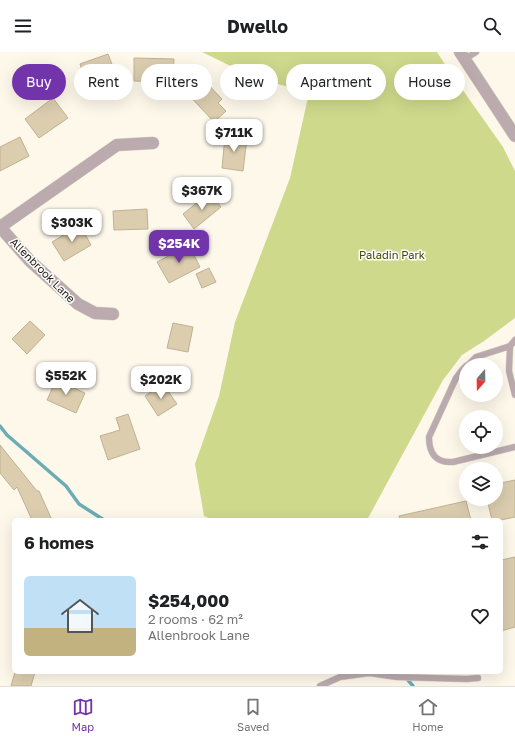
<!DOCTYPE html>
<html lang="en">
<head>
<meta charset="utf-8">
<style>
  body { margin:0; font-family:"Golos Text",sans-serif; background:#f2f2f2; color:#202124; height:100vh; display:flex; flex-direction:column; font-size:15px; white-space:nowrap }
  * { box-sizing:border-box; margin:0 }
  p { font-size:13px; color:#757577 }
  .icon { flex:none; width:22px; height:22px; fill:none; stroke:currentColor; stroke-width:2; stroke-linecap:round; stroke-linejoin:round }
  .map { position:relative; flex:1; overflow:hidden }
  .details { position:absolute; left:12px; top:466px; width:491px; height:156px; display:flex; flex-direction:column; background:#fff; border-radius:6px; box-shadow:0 4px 16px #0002 }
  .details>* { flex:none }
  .banner { position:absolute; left:12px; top:12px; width:491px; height:36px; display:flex; gap:8px }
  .needle { width:26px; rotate:200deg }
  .tools { position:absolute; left:459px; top:306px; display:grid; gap:8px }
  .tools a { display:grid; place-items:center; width:44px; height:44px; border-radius:50%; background:#fff; box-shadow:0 4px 16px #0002; font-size:20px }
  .price { position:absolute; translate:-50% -34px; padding:0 9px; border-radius:8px; background:#fff; color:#222; font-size:13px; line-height:26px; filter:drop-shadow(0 1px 2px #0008) }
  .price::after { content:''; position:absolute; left:50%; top:24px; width:12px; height:9px; margin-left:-6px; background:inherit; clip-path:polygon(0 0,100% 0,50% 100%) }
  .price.on { background:#7134aa; color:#fff }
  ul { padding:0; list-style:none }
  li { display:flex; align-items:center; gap:12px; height:100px; padding:0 12px }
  li span { display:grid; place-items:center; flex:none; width:112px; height:80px; border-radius:6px; color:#555 }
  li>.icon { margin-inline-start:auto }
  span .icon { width:48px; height:48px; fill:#fffc; stroke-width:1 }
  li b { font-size:17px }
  h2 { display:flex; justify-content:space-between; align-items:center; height:48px; padding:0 12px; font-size:17px }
  .tag { padding:0 14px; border-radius:18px; background:#fff; box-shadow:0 4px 16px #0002; font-size:14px; line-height:36px }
  .tag.on { background:#7134aa; color:#fff }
  header { display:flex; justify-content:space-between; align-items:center; height:52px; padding:0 12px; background:#fff; font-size:18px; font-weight:700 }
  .tabs { display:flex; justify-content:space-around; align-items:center; height:56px; border-top:1px solid #e0e0e0; background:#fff; font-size:11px; color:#757577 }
  .tabs a { display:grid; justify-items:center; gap:2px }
  .tabs .on { color:#7134aa }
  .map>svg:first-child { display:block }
  .green { fill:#cfd98c }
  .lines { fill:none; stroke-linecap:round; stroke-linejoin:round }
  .stream { stroke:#6badb4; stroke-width:3.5 }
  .building { fill:#dbcdae; stroke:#bfb293 }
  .service-casing { stroke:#dbd5c8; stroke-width:7 }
  .minor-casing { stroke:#dbd5c8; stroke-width:13 }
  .tertiary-casing { stroke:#dbd5c8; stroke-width:13 }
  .service { stroke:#bbaaae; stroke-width:6 }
  .minor { stroke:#bbaaae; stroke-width:12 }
  .tertiary { stroke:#bbaaae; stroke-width:12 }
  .labels { text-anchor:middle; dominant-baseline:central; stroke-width:3; stroke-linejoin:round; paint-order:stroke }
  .park-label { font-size:11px; fill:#424800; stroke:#fff }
  .street-label { font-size:11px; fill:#231e12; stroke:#fff }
</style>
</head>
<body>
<header><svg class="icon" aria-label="menu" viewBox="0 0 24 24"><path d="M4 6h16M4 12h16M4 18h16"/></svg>Dwello<svg class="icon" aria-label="search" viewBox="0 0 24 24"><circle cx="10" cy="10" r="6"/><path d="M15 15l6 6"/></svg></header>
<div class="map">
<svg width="515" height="634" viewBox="0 0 515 634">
  <rect width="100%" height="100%" fill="#fef8eb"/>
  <path class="green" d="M202 0H437L450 20 503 95 515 119V266L484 289 462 303 443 328 367 468H214L204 464 195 412 219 344 235 270 290 126 309 41 251 24Z"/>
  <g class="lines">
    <g class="stream">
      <path d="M0 374 7 383 66 434 79 452 104 468"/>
      <path d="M401 620 413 634"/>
    </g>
  </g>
  <g class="building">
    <path d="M108 2 122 38 112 41 107 29 88 36 80 12Z"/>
    <path d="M134 6 174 7 173 30 134 29Z"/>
    <path d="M200 24 222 47 218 51 226 59 214 70 184 38Z"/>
    <path d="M53 46 68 66 39 86 25 67Z"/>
    <path d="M225 84 247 86 243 119 222 116Z"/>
    <path d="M20 85 29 104 0 119V95Z"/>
    <path d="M209 141 221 155 194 177 183 162Z"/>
    <path d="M147 157 148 177 114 178 113 159Z"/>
    <path d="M80 173 91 193 64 209 52 190Z"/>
    <path d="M189 193 200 215 169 231 157 210Z"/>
    <path d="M209 216 216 230 202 236 196 222Z"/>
    <path d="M30 269 45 283 27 302 12 287Z"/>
    <path d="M173 271 193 275 188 300 167 296Z"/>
    <path d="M56 328 85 341 76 361 47 348Z"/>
    <path d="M163 332 177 352 158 364 145 344Z"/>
    <path d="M128 362 140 397 108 408 100 384 120 378 116 366Z"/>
    <path d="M0 393 37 439H39L52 468H32L17 435 14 438 0 421Z"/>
    <path d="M515 428V465L501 468H492L487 447H496V432Z"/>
    <path d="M466 449 471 468H400L399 464Z"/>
    <path d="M515 505V575L501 579V508Z"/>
    <path d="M15 620H35L31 634H11Z"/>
  </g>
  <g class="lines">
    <g class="service-casing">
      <g id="service">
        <path d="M465 7 476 0"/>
        <path d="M515 288 510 294 509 319 515 343"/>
        <path d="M468 313 476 305 510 294"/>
        <path d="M466 314 462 318 456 326 429 385C429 402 436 411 453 410L515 395"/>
        <path d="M320 634 340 625 369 621 397 625 467 627 478 626"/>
      </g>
    </g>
    <g class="minor-casing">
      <g id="minor">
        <path d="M0 175 117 93 153 91"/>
        <path d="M0 175 30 209 78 252 95 261 113 262"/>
      </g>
    </g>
    <g class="tertiary-casing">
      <path id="tertiary" d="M460 0 515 84"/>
    </g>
    <use href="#service" class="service"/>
    <use href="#minor" class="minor"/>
    <use href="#tertiary" class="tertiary"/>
  </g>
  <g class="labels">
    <g class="park-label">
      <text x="392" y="202">Paladin Park</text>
    </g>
    <g class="street-label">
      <text transform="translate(43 218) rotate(45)">Allenbrook Lane</text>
    </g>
  </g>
</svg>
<div class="tools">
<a><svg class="needle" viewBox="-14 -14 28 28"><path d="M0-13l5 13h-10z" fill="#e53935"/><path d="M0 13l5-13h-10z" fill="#757577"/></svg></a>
<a><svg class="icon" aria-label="locate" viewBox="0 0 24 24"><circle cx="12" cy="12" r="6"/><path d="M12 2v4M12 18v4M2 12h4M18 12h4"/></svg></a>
<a><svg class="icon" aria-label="layers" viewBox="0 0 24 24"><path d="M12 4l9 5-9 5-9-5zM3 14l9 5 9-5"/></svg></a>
</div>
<b class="price" style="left:234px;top:101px">$711K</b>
<b class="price" style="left:202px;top:159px">$367K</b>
<b class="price" style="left:72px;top:191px">$303K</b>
<b class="price on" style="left:179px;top:212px">$254K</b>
<b class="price" style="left:66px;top:344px">$552K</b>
<b class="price" style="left:161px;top:348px">$202K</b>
<div class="banner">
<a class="tag on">Buy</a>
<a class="tag">Rent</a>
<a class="tag">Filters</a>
<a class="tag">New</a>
<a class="tag">Apartment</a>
<a class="tag">House</a>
</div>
<section class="details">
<h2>6 homes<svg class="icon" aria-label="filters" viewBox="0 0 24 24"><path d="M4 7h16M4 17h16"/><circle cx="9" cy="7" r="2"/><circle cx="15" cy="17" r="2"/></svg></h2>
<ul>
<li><span style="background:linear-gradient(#bfe0f5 65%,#c2b280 0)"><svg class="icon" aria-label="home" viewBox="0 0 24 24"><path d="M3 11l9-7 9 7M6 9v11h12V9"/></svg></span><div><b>$254,000</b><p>2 rooms · 62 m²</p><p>Allenbrook Lane</p></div><svg class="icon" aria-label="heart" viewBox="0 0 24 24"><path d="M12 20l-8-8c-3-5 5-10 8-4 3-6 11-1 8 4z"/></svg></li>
</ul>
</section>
</div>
<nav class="tabs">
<a class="on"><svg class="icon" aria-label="map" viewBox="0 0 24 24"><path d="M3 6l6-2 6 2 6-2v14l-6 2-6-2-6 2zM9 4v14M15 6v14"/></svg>Map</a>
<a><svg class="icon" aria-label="saved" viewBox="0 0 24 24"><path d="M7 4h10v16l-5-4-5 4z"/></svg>Saved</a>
<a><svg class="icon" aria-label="home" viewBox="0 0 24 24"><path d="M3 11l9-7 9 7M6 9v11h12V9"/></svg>Home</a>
</nav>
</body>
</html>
